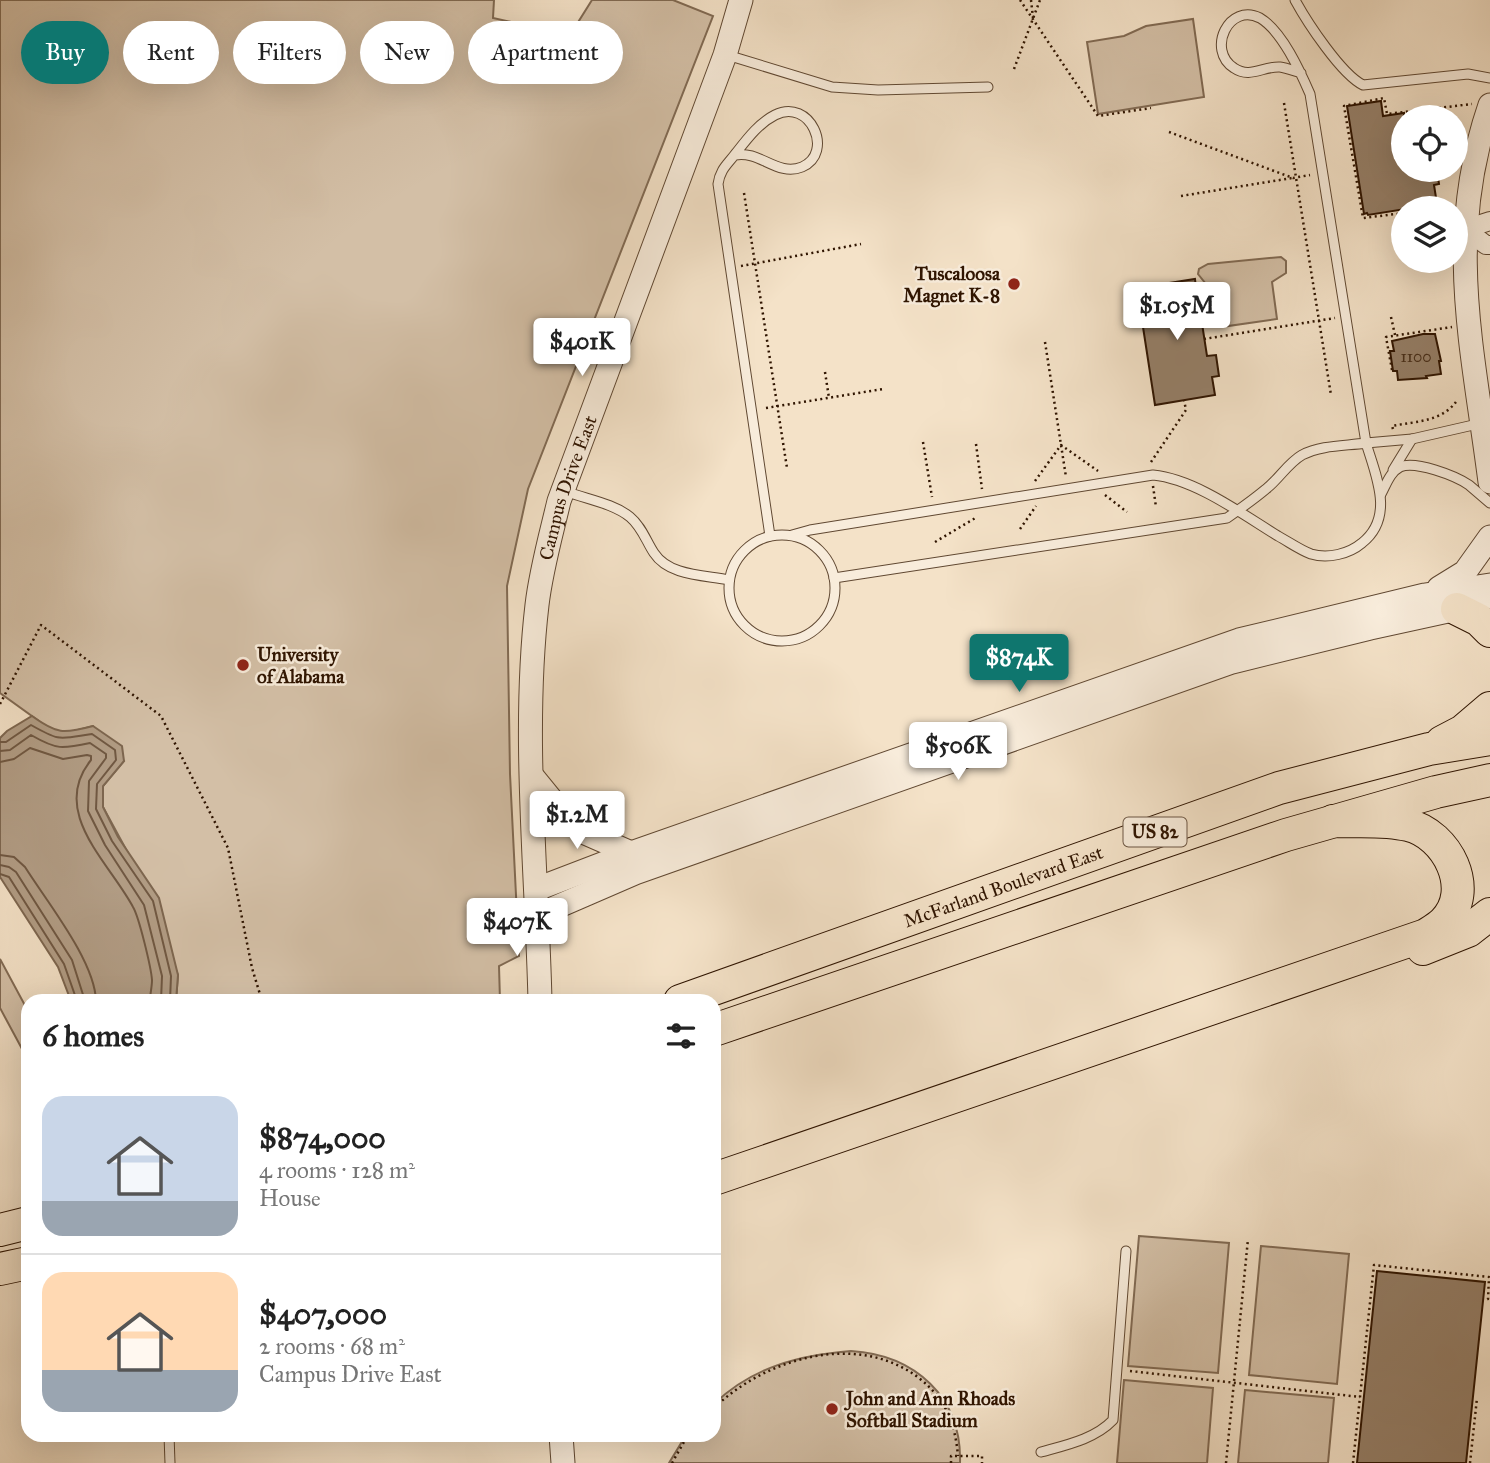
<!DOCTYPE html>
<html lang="en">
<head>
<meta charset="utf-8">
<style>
  body { margin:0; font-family:"IM FELL Great Primer",serif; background:#f2f2f2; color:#222; height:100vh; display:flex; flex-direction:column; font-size:26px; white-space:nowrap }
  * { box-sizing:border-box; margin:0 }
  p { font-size:23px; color:#767676 }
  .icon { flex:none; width:38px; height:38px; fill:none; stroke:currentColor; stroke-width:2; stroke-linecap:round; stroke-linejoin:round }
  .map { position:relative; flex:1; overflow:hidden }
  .details { position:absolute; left:21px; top:994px; width:700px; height:448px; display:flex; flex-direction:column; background:#fff; border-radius:21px; box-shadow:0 7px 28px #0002 }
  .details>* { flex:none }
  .hud { position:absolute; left:21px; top:21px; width:700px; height:63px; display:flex; gap:14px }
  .buttons { position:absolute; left:1391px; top:105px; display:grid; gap:14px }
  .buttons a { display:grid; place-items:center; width:77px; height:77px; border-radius:50%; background:#fff; box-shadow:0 7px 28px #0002; font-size:35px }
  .price { position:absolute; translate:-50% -60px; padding:0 16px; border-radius:7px; background:#fff; color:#222; font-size:23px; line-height:46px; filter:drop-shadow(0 2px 4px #0008) }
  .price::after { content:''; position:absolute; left:50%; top:42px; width:21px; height:16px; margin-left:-10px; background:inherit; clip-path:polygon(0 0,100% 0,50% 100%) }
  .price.selected { background:#0f766e; color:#fff }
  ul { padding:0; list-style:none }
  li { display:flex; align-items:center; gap:21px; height:175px; padding:0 21px }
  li+li { border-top:2px solid #e0e0e0 }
  li span { display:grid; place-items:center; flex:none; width:196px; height:140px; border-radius:21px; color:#555 }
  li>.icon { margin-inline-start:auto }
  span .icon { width:84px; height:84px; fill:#fffc; stroke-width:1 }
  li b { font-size:30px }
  h2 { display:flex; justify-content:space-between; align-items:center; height:84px; padding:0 21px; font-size:30px }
  .tag { padding:0 24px; border-radius:32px; background:#fff; box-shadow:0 7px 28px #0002; font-size:24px; line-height:63px }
  .tag.selected { background:#0f766e; color:#fff }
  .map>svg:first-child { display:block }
  .green { fill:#d3bfa6; stroke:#816a53; stroke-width:2 }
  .water { fill:#b19c84; stroke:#7d664f; stroke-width:2 }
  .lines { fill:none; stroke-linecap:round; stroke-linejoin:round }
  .shore { stroke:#705842; stroke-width:2 }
  .building { fill:#957f68; stroke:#2f1400; stroke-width:2 }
  .service-casing { stroke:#604832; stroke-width:11 }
  .minor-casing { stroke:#604832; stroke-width:20 }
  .tertiary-casing { stroke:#604832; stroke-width:25 }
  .motorway-casing { stroke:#2f1400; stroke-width:34 }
  .path { stroke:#2f1400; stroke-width:2.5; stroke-dasharray:2 3.5; stroke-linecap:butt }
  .service { stroke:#f8ecdb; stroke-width:9 }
  .minor { stroke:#f8ecdb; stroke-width:18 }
  .tertiary { stroke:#f8ecdb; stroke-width:23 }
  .motorway { stroke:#f4e2c8; stroke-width:32 }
  .poi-dot { fill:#8f2418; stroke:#f8ecdb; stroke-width:2.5 }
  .labels { text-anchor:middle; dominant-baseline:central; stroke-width:5; stroke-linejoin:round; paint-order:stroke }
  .number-label { font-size:16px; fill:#482f1a }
  .shield { fill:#f8ecdb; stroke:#6b5542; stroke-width:2 }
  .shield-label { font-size:18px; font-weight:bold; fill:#2f1400 }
  .poi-label { font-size:19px; font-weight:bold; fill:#2f1400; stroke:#f8ecdb; text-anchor:start }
  .street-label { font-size:19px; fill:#2f1400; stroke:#f8ecdb }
</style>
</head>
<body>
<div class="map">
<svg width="1490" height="1463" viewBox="0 0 1490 1463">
  <rect width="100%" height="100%" fill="#f4e2c8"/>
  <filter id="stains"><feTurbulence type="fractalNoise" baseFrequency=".00286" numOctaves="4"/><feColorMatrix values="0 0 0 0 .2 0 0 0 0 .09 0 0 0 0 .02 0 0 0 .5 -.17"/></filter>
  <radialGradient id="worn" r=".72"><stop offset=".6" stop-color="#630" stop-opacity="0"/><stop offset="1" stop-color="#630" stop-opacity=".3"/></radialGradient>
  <g class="green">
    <path d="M0 0H494L493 18 570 35 592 0H673L713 16 528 489 507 586 510 774 519 956 499 966 500 1001H176L178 975 128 853 103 807V786L124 761 93 726 66 733 50 729 0 693Z"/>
    <path d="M1193 19 1204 97 1098 114 1087 42 1124 36 1146 26Z"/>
    <path d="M1281 257 1286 261V273L1272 282 1277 319 1228 326 1222 290 1206 284 1198 274 1199 269 1208 264Z"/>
    <path d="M0 959 28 1011V1060L0 1008Z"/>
    <path d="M1139 1236 1229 1243 1218 1373 1128 1366Z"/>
    <path d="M1261 1246 1349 1254 1337 1384 1249 1375Z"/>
    <path d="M851 1351C915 1355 962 1397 960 1463H669L686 1435H714V1404C752 1367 800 1355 851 1351Z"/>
    <path d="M1124 1380 1213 1388 1207 1463H1117Z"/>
    <path d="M1245 1390 1334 1398 1328 1463H1238Z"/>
  </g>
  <path class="water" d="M32 716C57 734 63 734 93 726L122 746 124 761 103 786V807L118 837 159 898 178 975 176 1001H71L58 967 0 877V738L7 731Z"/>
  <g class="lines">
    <g class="shore">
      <path d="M0 742H6L31 725C61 742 59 739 92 734L115 750 116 760 97 784 96 809 112 841 153 901 171 976 170 1001"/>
      <path d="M0 751 10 750 31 735C57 750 62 749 90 743L106 754V758L89 781 88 811 105 845 144 905 162 976 161 1001"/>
      <path d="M0 762 14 759 30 748 63 759 87 755 91 756V760C49 812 109 862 133 907 139 917 151 967 152 980 152 987 150 994 150 1001"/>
      <path d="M0 855 14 857 25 867C47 902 95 961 96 1001"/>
      <path d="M0 865 9 867 16 872 72 960 85 1001"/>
      <path d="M0 874 9 877 64 964 77 1001"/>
    </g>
  </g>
  <g class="building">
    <path d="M1381 101 1383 116 1404 113V170H1437L1439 184 1434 185 1437 204 1368 215 1367 213 1364 214 1347 106Z"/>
    <path d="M1195 279 1197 297 1206 295 1209 316 1201 317 1207 356 1216 355 1219 376 1212 377 1215 395 1155 405 1137 288Z"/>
    <path d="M1423 334H1435L1441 361H1439L1441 374 1426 376 1427 378 1398 380 1397 371H1393L1390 351H1394L1392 341Z"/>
    <path d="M1377 1271 1485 1282 1466 1463H1357Z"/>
  </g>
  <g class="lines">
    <g class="service-casing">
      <g id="service">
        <path d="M1295 0C1307 22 1341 74 1363 85L1468 74 1490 78"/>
        <path d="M727 55 832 87 878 90 988 87"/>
        <path d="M1301 73C1294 71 1287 68 1280 67 1263 66 1250 79 1234 68 1206 50 1229 2 1260 18 1282 31 1300 71 1310 94L1366 443 1412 439 1482 423"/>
        <path d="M735 155C760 150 777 177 802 167 835 153 810 97 775 115 759 123 747 139 736 153 728 164 720 169 718 184L770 536"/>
        <path d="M1393 470 1412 439"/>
        <path d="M565 491C585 499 613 503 630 517 642 527 646 541 654 553 669 576 704 575 729 580"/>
        <path d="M1381 494C1386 485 1390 472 1400 467 1415 460 1456 476 1469 485 1476 491 1483 497 1490 503"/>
        <circle cx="782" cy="588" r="53"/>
        <path d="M792 535 810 530 1153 475C1195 479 1242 514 1278 536 1289 542 1300 550 1311 554 1328 559 1349 554 1362 543 1395 517 1376 476 1366 443 1345 446 1321 445 1302 455 1288 463 1279 479 1266 489 1254 499 1240 509 1227 518L834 578"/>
        <path d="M169 1435 170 1463"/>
        <path d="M1041 1452C1066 1445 1095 1439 1113 1420L1126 1251"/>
      </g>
    </g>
    <g class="minor-casing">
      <g id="minor">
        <path d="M1465 229 1486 245H1490"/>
        <path d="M1465 229 1490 221"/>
      </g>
    </g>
    <g class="tertiary-casing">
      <g id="tertiary">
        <path d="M1490 105C1444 239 1473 348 1490 482"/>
        <path d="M1439 588 1465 572 1490 537"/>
        <path d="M532 776 563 814 583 832 631 853"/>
        <path d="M537 889 631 853 1239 640 1425 595 1490 585"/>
        <path d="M538 915 635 873 1232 662 1370 628 1457 609 1490 596"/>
        <path id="s1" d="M540 1001C537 872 522 733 537 605 541 570 551 535 559 501L725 55 741 0"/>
        <path d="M561 1435 563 1463"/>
      </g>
    </g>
    <g class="motorway-casing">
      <g id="motorway">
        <path d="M1457 609 1479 620 1490 631"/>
        <path d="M1442 742 1463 731 1490 708"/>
        <path d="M1423 949 1468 931 1490 914"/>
        <path id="s2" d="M680 1001 1279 788 1429 749 1490 739"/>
        <path d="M714 1030 1286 835 1436 792 1490 780"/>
        <path d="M714 1179 1426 935C1432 931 1439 927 1444 922 1476 890 1447 834 1408 825 1384 819 1357 822 1333 821"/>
        <path d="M0 1230 28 1223"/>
        <path d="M0 1269 28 1263"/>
      </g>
    </g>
    <g class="path">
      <path d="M1020 0 1098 116 1151 108"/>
      <path d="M1031 0 1033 18"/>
      <path d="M1014 69 1040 0"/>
      <path d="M1284 103 1331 395"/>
      <path d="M1169 132 1293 178 1310 175"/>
      <path d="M744 193 787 468"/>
      <path d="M1181 196 1292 178"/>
      <path d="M1433 208H1437"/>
      <path d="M1404 213 1363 218 1344 106 1384 98 1387 114 1472 104"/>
      <path d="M741 266 861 244"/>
      <path d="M1391 317 1395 335"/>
      <path d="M1204 339 1335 318"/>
      <path d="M1045 342 1066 477"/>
      <path d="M1392 370 1386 337 1452 327"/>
      <path d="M825 372 829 398"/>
      <path d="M766 408 883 389"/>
      <path d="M1393 429 1392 426C1417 421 1443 422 1458 399"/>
      <path d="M923 442 932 497"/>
      <path d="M976 444 982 489"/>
      <path d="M1151 462 1186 410 1184 400"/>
      <path d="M1035 481 1061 445 1098 471"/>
      <path d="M1153 486 1156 507"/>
      <path d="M1105 495 1127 512"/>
      <path d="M1020 529 1036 506"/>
      <path d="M935 542 977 517"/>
      <path d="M0 704 41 625 161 716 228 848 252 968 262 1001"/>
      <path d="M1130 1371 1360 1397"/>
      <path d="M714 1408C766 1358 857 1331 919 1378 946 1399 955 1423 958 1456"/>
      <path d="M672 1463 688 1435"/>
      <path d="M951 1463V1456H982V1463"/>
      <path d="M1226 1463 1248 1239"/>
      <path d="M1353 1463 1374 1265 1489 1277 1488 1299H1483"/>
      <path d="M1470 1463 1477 1398"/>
    </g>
    <use href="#service" class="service"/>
    <use href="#minor" class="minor"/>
    <use href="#tertiary" class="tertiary"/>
    <use href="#motorway" class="motorway"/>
  </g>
  <g class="poi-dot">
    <circle cx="1014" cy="284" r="7"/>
    <circle cx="243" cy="665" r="7"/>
    <circle cx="832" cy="1409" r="7"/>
  </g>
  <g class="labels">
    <g class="number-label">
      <text x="1416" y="356">1100</text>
    </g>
    <rect class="shield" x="1123.5" y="817.5" width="63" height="29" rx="5"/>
    <g class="shield-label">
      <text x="1155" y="832">US 82</text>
    </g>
    <g class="poi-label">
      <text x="1000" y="273" text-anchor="end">Tuscaloosa<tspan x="1000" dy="22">Magnet K-8</tspan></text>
      <text x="257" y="654">University<tspan x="257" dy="22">of Alabama</tspan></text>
      <text x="846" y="1398">John and Ann Rhoads<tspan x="846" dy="22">Softball Stadium</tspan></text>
    </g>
    <g class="street-label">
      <text stroke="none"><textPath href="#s1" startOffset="518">Campus Drive East</textPath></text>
      <text stroke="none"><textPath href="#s2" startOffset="343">McFarland Boulevard East</textPath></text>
    </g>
  </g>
  <rect width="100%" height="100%" filter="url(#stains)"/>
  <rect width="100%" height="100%" fill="url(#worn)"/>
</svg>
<div class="buttons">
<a><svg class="icon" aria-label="locate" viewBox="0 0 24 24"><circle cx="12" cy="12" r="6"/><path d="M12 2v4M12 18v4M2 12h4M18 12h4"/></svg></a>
<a><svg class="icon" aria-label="layers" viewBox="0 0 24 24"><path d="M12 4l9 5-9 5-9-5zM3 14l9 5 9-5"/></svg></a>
</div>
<b class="price" style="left:1177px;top:342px">$1.05M</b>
<b class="price" style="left:582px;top:378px">$401K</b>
<b class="price selected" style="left:1019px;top:694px">$874K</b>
<b class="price" style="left:958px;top:782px">$506K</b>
<b class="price" style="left:577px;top:851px">$1.2M</b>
<b class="price" style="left:517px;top:958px">$407K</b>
<div class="hud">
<a class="tag selected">Buy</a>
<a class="tag">Rent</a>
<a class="tag">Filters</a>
<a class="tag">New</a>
<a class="tag">Apartment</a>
</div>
<section class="details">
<h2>6 homes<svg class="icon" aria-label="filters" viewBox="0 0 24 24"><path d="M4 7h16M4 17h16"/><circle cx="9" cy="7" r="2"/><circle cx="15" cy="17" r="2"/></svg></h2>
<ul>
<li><span style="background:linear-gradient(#c9d6e8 75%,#9aa5b1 0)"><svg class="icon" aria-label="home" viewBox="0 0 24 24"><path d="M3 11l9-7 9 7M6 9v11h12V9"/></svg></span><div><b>$874,000</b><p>4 rooms · 128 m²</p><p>House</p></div></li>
<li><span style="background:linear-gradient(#ffd9b3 70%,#9aa5b1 0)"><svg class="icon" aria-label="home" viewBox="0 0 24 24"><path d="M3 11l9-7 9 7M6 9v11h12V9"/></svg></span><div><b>$407,000</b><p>2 rooms · 68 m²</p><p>Campus Drive East</p></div></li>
</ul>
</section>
</div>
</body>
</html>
